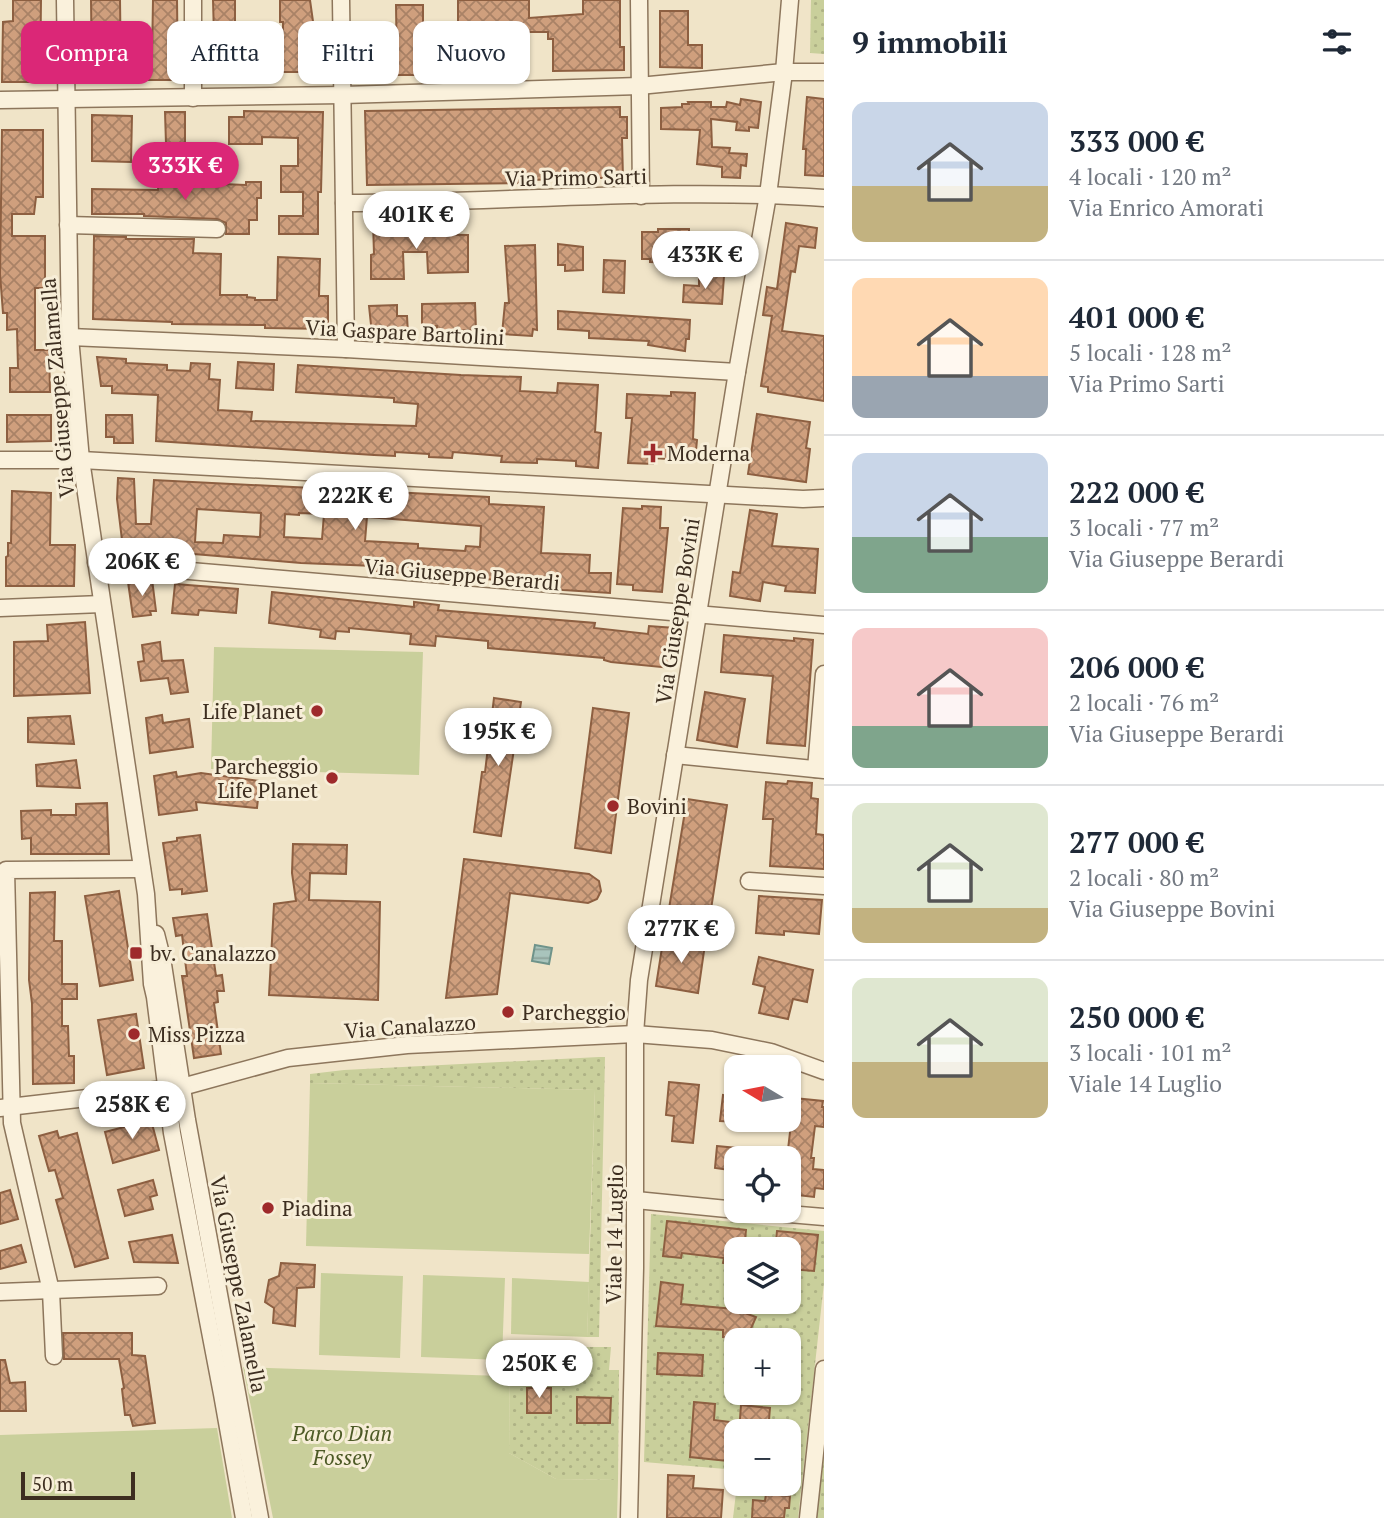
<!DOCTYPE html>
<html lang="it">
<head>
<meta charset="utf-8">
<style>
  body { margin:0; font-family:"PT Serif",serif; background:#f2f2f3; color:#1f2937; height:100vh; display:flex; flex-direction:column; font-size:26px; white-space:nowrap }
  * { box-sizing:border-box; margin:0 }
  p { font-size:23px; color:#747a83 }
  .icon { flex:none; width:38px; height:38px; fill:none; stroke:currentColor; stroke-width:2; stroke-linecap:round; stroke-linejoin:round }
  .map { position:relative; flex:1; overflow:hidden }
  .panel { display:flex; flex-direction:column; background:#fff; width:560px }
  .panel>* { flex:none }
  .guide { position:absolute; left:21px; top:21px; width:665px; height:63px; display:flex; gap:14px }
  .needle { width:46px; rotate:280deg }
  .fabs { position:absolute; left:724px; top:1055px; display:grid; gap:14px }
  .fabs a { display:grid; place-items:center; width:77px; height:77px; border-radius:14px; background:#fff; box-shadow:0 2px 5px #0004; font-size:35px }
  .scale { position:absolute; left:21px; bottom:18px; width:114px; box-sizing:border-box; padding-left:7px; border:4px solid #3d2e20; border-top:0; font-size:19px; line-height:24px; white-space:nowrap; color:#3d2e20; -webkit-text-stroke:5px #f7eed8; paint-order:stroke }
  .price { position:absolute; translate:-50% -60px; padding:0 16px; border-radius:24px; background:#fff; color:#222; font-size:23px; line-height:46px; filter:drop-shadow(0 2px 4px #0008) }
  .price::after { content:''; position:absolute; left:50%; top:42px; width:21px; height:16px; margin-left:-10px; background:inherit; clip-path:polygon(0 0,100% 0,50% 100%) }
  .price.current { background:#db2777; color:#fff }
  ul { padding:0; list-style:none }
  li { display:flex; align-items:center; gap:21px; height:175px; padding:0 28px }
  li+li { border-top:2px solid #e0e1e3 }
  li span { display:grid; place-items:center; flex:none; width:196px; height:140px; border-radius:14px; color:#555 }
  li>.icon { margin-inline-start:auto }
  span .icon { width:84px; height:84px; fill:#fffc; stroke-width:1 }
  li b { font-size:30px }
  h2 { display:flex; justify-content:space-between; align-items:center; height:84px; padding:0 28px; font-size:30px }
  .chip { padding:0 24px; border-radius:14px; background:#fff; box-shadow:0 2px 5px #0004; font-size:24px; line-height:63px }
  .chip.current { background:#db2777; color:#fff }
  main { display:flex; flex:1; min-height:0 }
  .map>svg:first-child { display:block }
  .grass { fill:url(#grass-dots); fill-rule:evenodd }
  .park { fill:#c9cf9b }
  .water { fill:url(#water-rules); stroke:#6f938a; stroke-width:2 }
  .building { fill:url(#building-cross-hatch); stroke:#8d5f41; stroke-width:2; fill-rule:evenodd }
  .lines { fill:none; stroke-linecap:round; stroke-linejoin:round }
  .minor-casing { stroke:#8d765c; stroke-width:19 }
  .minor { stroke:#faf1dc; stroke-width:16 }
  .poi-dot { fill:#9e2a2b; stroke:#f7eed8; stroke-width:2.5 }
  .labels { text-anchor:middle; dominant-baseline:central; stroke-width:6; stroke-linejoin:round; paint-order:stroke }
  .street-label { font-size:21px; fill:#3d2e20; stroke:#f7eed8 }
  .poi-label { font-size:21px; fill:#3d2e20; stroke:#f7eed8; text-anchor:start }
  .park-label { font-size:21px; font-style:italic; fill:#4d5a26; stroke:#f7eed8 }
</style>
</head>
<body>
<main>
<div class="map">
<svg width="824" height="1518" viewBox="0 0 824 1518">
  <defs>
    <pattern id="grass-dots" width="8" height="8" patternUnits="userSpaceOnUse" patternTransform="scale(1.75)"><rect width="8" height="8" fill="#c9cf9b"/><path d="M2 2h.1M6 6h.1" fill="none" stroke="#aeb285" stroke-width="1.8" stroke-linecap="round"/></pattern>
    <pattern id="water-rules" width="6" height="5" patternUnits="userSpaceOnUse" patternTransform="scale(1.75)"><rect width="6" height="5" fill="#a9c4bc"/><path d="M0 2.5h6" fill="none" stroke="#8ba098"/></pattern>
    <pattern id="building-cross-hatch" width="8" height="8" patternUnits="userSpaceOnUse" patternTransform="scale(1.75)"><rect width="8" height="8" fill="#cf9f7d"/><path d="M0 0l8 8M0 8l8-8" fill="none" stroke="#a98266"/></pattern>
  </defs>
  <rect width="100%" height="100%" fill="#f0e4c8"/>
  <g class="grass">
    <path d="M811 0H824V54L810 53Z"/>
    <path d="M599 1057H605L599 1337H587L595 1090 310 1083V1074L344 1070Z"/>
    <path d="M651 1214 824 1231V1283L798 1518H733L737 1484H789V1432H737V1470L644 1462ZM737 1250H789V1302H737ZM737 1340H789V1393H737Z"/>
    <path d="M510 1347H611L609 1370H619L618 1480 556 1479 509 1453Z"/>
    <path d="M824 1450V1518H816Z"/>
  </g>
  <g class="park">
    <path d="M214 647 423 652 419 775 211 769Z"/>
    <path d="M310 1083 595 1090 589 1254 306 1246Z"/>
    <path d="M321 1273 403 1276 400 1358 319 1355Z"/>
    <path d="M423 1275 505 1278 502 1359 510 1360 509 1453 556 1479 618 1480 617 1518H273L243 1367 501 1376 502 1360 421 1357Z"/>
    <path d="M512 1278 589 1282 587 1337 511 1334Z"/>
    <path d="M217 1428 232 1518H0V1435Z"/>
  </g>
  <path class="water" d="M535 945 552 948 549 964 532 961Z"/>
  <g class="building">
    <path d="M13 0H41L40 82H2L3 22 13 21Z"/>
    <path d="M91 0H120L121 76 92 77Z"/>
    <path d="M153 0H177L178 80H145V58H152Z"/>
    <path d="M213 0H235V52H280V46H283V22H280V0H310L317 50H323V72H215Z"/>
    <path d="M458 0H529V18L583 14V0H620V47H624V70L553 71V39H548V32H520V70L461 71V55H424V75H397L396 5H423V28L458 27Z"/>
    <path d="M660 11H688V45H702V68L660 67Z"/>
    <path d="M807 97 824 99V176L805 175 806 149H803Z"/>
    <path d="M741 99 761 102 758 128 749 127V131L736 130 737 122 711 119 712 147 730 148 729 153 747 154 746 166 741 165 740 178 722 177V167L697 164 700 130 661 129V108L682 107V104H689L688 102H711V107H726L727 102 740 105Z"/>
    <path d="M620 107V117H627V138H622L623 178H576L533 180V183L367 185 365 111Z"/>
    <path d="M244 111 323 112 321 192H318V234H279V216H303V192H281V166H298V138L262 137V144H229V117H244Z"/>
    <path d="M165 112H185V144H166Z"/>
    <path d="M92 115 132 116 131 162 92 161Z"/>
    <path d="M2 130H43V197H36L34 214H12V236H45V288H35V350H49L50 392H10V368H18L17 329 7 330V313H3L0 274Z"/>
    <path d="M159 171H174L173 182 246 185V182H261V198H257V220H249V234H226V223L217 219 144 216V214H92V189L158 190Z"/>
    <path d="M396 221V226H403V234L468 235V272L428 273 427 252H403L404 279H371V255L374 254 373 222Z"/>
    <path d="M786 223 817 228 815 248 799 246 795 272 791 271 782 331 824 336V401L768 392V387L761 386 772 316 763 315 767 287 777 289Z"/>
    <path d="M658 229H689V258H676V263L650 262V259H642V232H658Z"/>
    <path d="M94 236 126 237V239H194L193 253 221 254 220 295H247V297L255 298V300H277L278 257 320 259 319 296H328V329L265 328V325L172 324V322L93 319Z"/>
    <path d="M558 244 583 247V270L565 271V265H558Z"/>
    <path d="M535 245 537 330 533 329 532 336 502 334 505 303H509L505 246Z"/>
    <path d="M604 260 625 261 624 293 603 292Z"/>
    <path d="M699 275 724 276 722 304 683 302 684 285 699 286Z"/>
    <path d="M475 303 476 330 437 331V326H422V304Z"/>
    <path d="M397 305V316H407L408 334H372L369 306Z"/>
    <path d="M558 311 690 320 689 339H686L685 351 648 345 649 341 589 338V331L558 329Z"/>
    <path d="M97 357 126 359V363L167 365V370L190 371 191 363 210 364 209 379 220 380 218 410 252 412 251 421 416 426 418 404 394 402V398L296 392 298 365 461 375 521 377 520 391 557 393 558 383 598 385 595 432 601 433 598 468 576 466V461L537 459V463L501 462 502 456 453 452 452 458 429 457V454L395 452V456L374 455 156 441 158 395 112 393V386H101Z"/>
    <path d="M238 362 274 364 273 390 236 388Z"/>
    <path d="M671 392 695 393 693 439 697 440 695 461 653 458V464L628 463 632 418H626L627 394 671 396Z"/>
    <path d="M757 414 810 422 806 448 810 449 806 482 748 474Z"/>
    <path d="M7 415H51V441L7 442Z"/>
    <path d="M106 415H132L133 443H114V437H106Z"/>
    <path d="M118 478 134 479 136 524H151L154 480 489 497V504L544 507 541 553 590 555 589 573H611L610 593 563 590 529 586V583L474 578 375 571V566L301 563 123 548 117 499ZM197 509 261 513 260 537 224 535 223 543 195 542ZM299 513 324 514 322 539 284 537 285 514 299 515ZM367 517 481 526 480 547 466 546 465 551 418 548V544L365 541Z"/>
    <path d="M12 491 51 493 50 545H75L74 586H6V557L8 556V543H11Z"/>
    <path d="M642 506 661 507 660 528H668L662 592 633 590V585L617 584 623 508 642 509Z"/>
    <path d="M750 510 777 514 772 546 818 549 815 593 785 591 786 586 763 582 760 601 730 596 733 572 740 573Z"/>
    <path d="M152 579 156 611H150L151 615 133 617 128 582Z"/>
    <path d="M175 584 238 589 236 613 199 610 198 615 172 613Z"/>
    <path d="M272 592 414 607V602L439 605 438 610 595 623 594 628 648 634 649 626 675 628 671 668 611 662 604 660V658L488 648V641L436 636 435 646 410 644 411 634 349 628V632L336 631 335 639 320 637 321 630 269 623Z"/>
    <path d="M85 622 90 693 14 696V642L48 641 47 625Z"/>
    <path d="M724 635 794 641V638L813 640 805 746 767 743 773 676 721 672Z"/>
    <path d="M160 642 162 661 183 660 188 692 171 694 168 678 141 681 138 662 144 661 142 645Z"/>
    <path d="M705 692 745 699 737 747 697 740Z"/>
    <path d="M494 698 521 702 501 836 474 832 482 772H485Z"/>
    <path d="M593 708 629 713 611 853 575 848Z"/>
    <path d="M162 715 163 723 189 719 193 747 150 753 146 718Z"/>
    <path d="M70 716 74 744 28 742V718Z"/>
    <path d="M76 760 80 788 37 786 36 765Z"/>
    <path d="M176 772 177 777 201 773 260 781 257 808 196 802 197 810 159 815 154 776Z"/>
    <path d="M788 781 812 783 811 798 818 799 816 834 824 835V869L770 866 773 819H763L766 782 787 784Z"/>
    <path d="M687 799 727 805 708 929 666 927Z"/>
    <path d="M107 803 109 854H31V838L22 839 21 811 51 810V815H76V804Z"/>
    <path d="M200 835 207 891 182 894V889L170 890 163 843 177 841V838Z"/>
    <path d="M293 844 347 845 346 874 310 873 309 900 380 902 378 1000 269 995 274 904 296 901 292 873Z"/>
    <path d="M464 859 589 874 599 881 601 891 597 899 588 903 510 893 497 994 446 998Z"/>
    <path d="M119 891 133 980 100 986 85 896Z"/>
    <path d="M55 892 54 941H62V984H77V999H62V1026H68L69 1056H74V1083L33 1084 32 1003 29 980 30 893Z"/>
    <path d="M759 896 822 900 819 934 784 931V935L756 933Z"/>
    <path d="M207 914 216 976 222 975 224 991H217L218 1002 214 1003 221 1054 194 1058 182 976H187L182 935 176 936 173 918Z"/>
    <path d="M664 935 705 944 698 993 656 986Z"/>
    <path d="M759 957 813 970 807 1002 793 999 788 1019 759 1013 765 987 753 984Z"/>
    <path d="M136 1014 144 1068 107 1075 98 1020Z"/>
    <path d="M669 1082 699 1085 693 1143 672 1141 674 1116 666 1115Z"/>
    <path d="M723 1095 737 1097V1122L720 1121Z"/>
    <path d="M794 1098 823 1101 822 1107H824V1127L815 1126 811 1158H814L813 1169 824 1170V1189L815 1188 814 1197 789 1194V1158H787Z"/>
    <path d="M151 1120 159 1150 113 1163 105 1132Z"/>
    <path d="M57 1131 59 1138 77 1133 108 1258 75 1267 56 1200 63 1198 55 1170 49 1171 39 1136Z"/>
    <path d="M717 1146 737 1148V1171L715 1168Z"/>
    <path d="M153 1180 157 1195 150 1197 153 1209 125 1216 118 1190Z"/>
    <path d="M10 1190 18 1219 0 1224V1193Z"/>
    <path d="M667 1221 746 1230 744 1250H737V1265L723 1263 724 1258 682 1253 681 1258 663 1256Z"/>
    <path d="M777 1231 818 1235 814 1271 789 1269V1250H775Z"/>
    <path d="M172 1235 178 1263 134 1262 129 1242Z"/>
    <path d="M21 1245 26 1262 0 1269V1251Z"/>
    <path d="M281 1263 315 1265 314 1287 297 1288 295 1326 273 1323 274 1308 265 1302 269 1280 279 1276Z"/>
    <path d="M661 1282 683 1285 681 1304 734 1309 756 1317 746 1340 723 1337V1330L656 1326Z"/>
    <path d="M63 1333H132V1355L145 1356 155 1423 133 1426 130 1415H125L122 1389 124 1388 119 1359H64Z"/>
    <path d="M658 1353 703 1355 702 1376 657 1374Z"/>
    <path d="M0 1360H5L10 1383 25 1382 26 1411H0Z"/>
    <rect x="527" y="1388" width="24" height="25"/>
    <path d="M577 1397 611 1398 610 1423H577Z"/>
    <path d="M694 1402 715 1404 714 1420 737 1423V1462L690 1457Z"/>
    <path d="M741 1405 770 1408 768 1432H739Z"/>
    <path d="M668 1475 694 1476 693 1488 723 1490 721 1518H667Z"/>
    <path d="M766 1494 790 1496 789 1508H785L784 1518H752L753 1500 765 1501Z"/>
  </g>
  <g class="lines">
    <g class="minor-casing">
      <g id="minor">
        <path d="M65 0 70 337 81 460 146 894 152 984 155 997 172 1133 222 1394 244 1518"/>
        <path d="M193 0V98"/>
        <path d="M341 0 346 349"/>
        <path d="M639 0 641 196"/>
        <path d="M0 100 343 95 639 86 784 72H824"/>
        <path d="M344 203C504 203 665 187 824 198"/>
        <path d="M68 225 217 229"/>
        <path d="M70 337 346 349 737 372"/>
        <path d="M0 460H81L803 499 824 498"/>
        <path d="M96 563 824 625"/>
        <path d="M0 608 102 604"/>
        <path d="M675 755 824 770"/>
        <path d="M816 769 824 674"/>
        <path d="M749 881 824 886"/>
        <path d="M156 934 162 958 187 1120 260 1518"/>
        <path d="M0 1108 182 1087 288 1058 407 1045 635 1034 712 1040 771 1052 824 1071"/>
        <path d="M636 1200 737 1210"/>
        <path d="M752 1211 824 1217"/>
        <path d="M0 1292 158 1286"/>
        <path d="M54 1356 51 1291 12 1123 6 870 142 869"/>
        <path d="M629 1518 635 1268V1034L639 980 737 372 768 195 784 72 790 0"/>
        <path d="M808 1518 824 1369"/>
      </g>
    </g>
    <use href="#minor" class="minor"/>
  </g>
  <g class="poi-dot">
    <path d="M649.5 442.5h7v7h7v7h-7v7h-7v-7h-7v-7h7z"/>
    <circle cx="317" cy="711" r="7"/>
    <circle cx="332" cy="778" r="7"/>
    <circle cx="613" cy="806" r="7"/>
    <rect x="129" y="946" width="14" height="14" rx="3.5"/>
    <circle cx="508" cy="1012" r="7"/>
    <circle cx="134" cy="1034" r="7"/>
    <circle cx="268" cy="1208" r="7"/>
  </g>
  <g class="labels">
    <g class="street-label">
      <text transform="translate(576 177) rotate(-1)">Via Primo Sarti</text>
      <text transform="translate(405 332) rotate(3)">Via Gaspare Bartolini</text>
      <text transform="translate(57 388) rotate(-95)">Via Giuseppe Zalamella</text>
      <text transform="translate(462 574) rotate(5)">Via Giuseppe Berardi</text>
      <text transform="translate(677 611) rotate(-81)">Via Giuseppe Bovini</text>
      <text transform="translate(410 1026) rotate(-4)">Via Canalazzo</text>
      <text transform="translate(614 1234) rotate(-89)">Viale 14 Luglio</text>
      <text transform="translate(239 1284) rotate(79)">Via Giuseppe Zalamella</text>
    </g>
    <g class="poi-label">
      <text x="667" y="453">Moderna</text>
      <text x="303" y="711" text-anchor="end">Life Planet</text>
      <text x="318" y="766" text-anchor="end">Parcheggio<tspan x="318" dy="24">Life Planet</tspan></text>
      <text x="627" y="806">Bovini</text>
      <text x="150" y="953">bv. Canalazzo</text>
      <text x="522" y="1012">Parcheggio</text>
      <text x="148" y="1034">Miss Pizza</text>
      <text x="282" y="1208">Piadina</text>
    </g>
    <g class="park-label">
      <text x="342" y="1433">Parco Dian<tspan x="342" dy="24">Fossey</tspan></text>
    </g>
  </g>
</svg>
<div class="fabs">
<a><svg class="needle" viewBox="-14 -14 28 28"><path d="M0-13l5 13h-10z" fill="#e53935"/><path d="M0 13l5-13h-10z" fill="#747a83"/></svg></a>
<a><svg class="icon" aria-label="locate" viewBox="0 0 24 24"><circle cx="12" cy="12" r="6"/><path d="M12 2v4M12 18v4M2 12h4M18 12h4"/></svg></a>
<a><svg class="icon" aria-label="layers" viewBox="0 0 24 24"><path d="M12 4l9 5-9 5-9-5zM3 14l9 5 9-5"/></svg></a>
<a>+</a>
<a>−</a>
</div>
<div class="scale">50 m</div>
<b class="price current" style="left:185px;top:202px">333K €</b>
<b class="price" style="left:416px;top:251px">401K €</b>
<b class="price" style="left:705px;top:291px">433K €</b>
<b class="price" style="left:355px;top:532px">222K €</b>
<b class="price" style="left:142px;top:598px">206K €</b>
<b class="price" style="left:498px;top:768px">195K €</b>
<b class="price" style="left:681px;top:965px">277K €</b>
<b class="price" style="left:132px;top:1141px">258K €</b>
<b class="price" style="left:539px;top:1400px">250K €</b>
<div class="guide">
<a class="chip current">Compra</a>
<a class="chip">Affitta</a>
<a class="chip">Filtri</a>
<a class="chip">Nuovo</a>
</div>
</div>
<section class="panel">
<h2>9 immobili<svg class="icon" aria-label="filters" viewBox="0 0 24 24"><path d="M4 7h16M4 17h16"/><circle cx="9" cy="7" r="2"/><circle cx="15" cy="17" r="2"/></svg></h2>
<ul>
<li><span style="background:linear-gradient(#c9d6e8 60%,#c2b280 0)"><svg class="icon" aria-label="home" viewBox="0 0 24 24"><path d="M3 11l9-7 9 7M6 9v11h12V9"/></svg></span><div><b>333 000 €</b><p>4 locali · 120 m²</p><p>Via Enrico Amorati</p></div></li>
<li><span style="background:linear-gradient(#ffd9b3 70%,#9aa5b1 0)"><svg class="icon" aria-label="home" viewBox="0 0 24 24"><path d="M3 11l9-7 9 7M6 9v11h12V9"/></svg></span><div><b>401 000 €</b><p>5 locali · 128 m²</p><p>Via Primo Sarti</p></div></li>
<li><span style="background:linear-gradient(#c9d6e8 60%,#7fa58c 0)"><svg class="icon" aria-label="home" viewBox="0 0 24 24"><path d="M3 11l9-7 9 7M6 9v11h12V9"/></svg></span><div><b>222 000 €</b><p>3 locali · 77 m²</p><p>Via Giuseppe Berardi</p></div></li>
<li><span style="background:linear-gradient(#f6c9c9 70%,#7fa58c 0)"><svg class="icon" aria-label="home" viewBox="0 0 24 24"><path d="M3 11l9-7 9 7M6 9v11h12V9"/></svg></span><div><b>206 000 €</b><p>2 locali · 76 m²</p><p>Via Giuseppe Berardi</p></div></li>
<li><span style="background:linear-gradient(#dfe7d0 75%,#c2b280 0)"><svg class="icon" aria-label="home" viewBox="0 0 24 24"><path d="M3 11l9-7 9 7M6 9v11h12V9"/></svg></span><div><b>277 000 €</b><p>2 locali · 80 m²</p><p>Via Giuseppe Bovini</p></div></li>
<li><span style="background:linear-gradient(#dfe7d0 60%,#c2b280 0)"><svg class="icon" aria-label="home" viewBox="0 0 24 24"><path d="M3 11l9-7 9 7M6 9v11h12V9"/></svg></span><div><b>250 000 €</b><p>3 locali · 101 m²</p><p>Viale 14 Luglio</p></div></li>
</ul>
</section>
</main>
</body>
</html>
